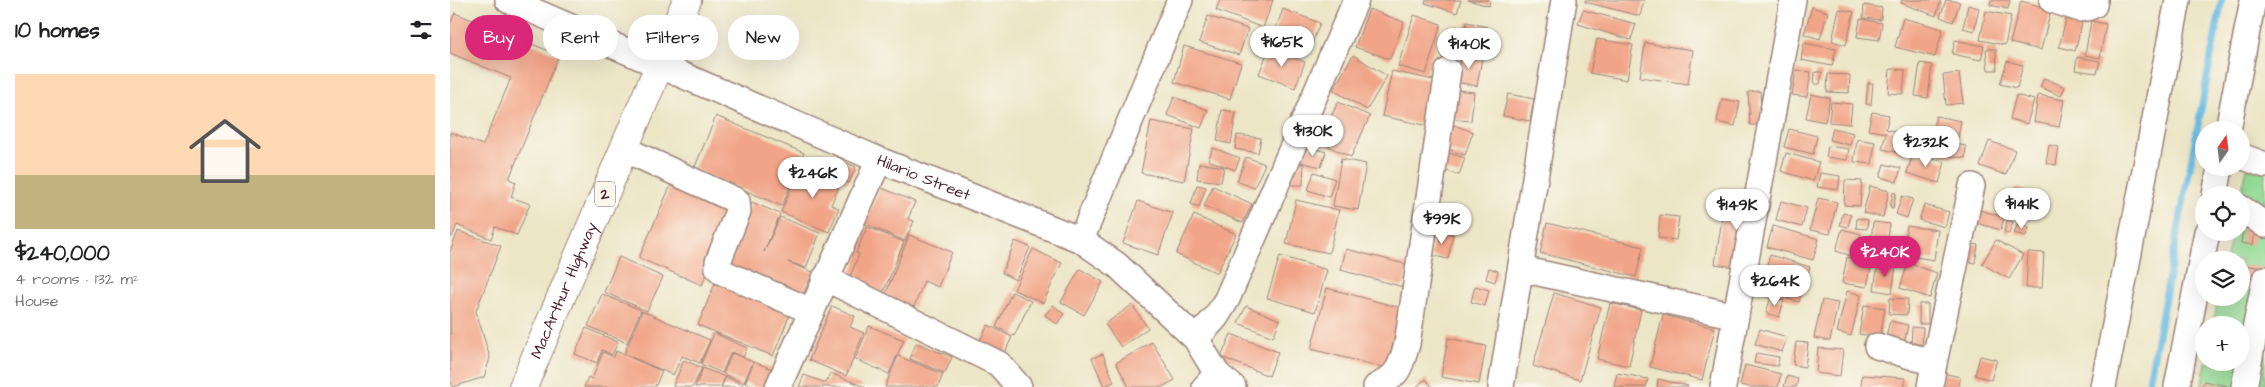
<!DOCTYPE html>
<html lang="en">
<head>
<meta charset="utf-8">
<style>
  body { margin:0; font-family:"Architects Daughter",sans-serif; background:#f2f2f2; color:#202124; height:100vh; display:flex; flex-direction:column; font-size:19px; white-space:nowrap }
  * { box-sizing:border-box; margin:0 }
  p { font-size:16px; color:#757577 }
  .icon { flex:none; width:28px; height:28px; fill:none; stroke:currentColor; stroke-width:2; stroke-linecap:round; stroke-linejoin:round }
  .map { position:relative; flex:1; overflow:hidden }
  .sheet { display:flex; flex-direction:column; background:#fff; width:450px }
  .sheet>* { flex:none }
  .top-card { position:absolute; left:15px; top:15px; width:475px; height:45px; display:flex; gap:10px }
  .needle { width:32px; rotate:14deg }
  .controls { position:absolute; left:1745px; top:121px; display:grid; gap:10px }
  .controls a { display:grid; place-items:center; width:55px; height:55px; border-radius:50%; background:#fff; box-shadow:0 5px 20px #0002; font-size:25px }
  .price { position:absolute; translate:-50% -42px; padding:0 11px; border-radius:18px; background:#fff; color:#222; font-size:16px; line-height:32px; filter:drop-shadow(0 1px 2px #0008) }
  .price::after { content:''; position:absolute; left:50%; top:30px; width:15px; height:11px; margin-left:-8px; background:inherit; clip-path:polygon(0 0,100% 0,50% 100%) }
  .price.selected { background:#db2777; color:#fff }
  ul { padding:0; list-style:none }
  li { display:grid; align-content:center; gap:10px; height:265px; padding:0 15px }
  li+li { border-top:1px solid #e0e0e0 }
  li span { display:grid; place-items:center; height:155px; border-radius:0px; color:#555 }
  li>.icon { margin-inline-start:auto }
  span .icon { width:90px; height:90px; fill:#fffc; stroke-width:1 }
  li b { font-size:21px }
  h2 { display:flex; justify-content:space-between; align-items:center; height:60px; padding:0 15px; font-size:21px }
  .pill { padding:0 18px; border-radius:22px; background:#fff; box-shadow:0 5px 20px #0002; font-size:18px; line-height:45px }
  .pill.selected { background:#db2777; color:#fff }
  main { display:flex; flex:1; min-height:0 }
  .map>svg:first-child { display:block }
  .green { fill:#94db95; stroke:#6f7d60 }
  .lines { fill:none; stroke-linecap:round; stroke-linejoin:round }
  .stream { stroke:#67bae3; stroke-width:7 }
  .building { fill:#f1a487 }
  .minor-casing { stroke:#9b8278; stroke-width:28 }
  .highway-casing { stroke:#9b8278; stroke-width:30 }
  .minor { stroke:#fff; stroke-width:25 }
  .highway { stroke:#fff; stroke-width:28 }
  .labels { text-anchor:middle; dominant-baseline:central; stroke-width:5; stroke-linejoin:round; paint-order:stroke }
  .shield { fill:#fbf7ec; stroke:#7f6065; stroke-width:1 }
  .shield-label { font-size:15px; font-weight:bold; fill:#4a1f2b }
  .street-label { font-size:16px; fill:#4a1f2b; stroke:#fbf7ec }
</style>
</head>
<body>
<main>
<section class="sheet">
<h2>10 homes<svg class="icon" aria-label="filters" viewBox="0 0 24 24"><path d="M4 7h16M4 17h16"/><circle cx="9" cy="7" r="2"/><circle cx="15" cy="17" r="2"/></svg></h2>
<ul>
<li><span style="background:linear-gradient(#ffd9b3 65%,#c2b280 0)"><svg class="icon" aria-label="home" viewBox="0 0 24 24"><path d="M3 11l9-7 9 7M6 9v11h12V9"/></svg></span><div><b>$240,000</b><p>4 rooms · 132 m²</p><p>House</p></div></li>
</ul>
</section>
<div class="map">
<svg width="1815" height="387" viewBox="0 0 1815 387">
  <rect width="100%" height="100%" fill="#fbf7ec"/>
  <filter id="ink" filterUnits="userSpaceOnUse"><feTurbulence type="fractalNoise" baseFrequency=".02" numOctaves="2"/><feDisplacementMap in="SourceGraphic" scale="10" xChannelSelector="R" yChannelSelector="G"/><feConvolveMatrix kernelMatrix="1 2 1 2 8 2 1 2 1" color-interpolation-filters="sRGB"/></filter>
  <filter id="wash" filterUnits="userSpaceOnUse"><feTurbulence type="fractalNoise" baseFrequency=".0096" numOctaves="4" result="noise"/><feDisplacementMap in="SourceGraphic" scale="20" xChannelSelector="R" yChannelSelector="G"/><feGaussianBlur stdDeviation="1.12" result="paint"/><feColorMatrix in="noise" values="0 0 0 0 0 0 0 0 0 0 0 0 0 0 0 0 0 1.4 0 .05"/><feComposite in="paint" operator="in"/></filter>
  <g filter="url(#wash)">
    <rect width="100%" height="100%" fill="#ece5c6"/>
    <path class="green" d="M1797 168 1815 172V387H1751L1756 363 1791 362V325H1763L1768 298H1791V260H1776L1782 233 1791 232V195Z"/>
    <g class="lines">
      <path class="stream" d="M1698 387 1772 0"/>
    </g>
    <g id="blocks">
      <g class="building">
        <path d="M770 0H823L813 28 766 10Z"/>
        <path d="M976 0H1011L1007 13 975 3Z"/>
        <path d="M1018 0H1040L1039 6Z"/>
        <path d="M1135 0H1194L1190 16 1135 2Z"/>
        <path d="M1452 0H1491L1486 16 1451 3Z"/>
        <path d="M1496 0 1510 2 1503 22 1490 17Z"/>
        <path d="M1541 0H1560L1558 9 1540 5Z"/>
        <path d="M1571 1 1601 9 1591 50 1560 43Z"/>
        <path d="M1414 5 1432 8 1431 20 1413 18Z"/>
        <path d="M1518 5 1529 8 1524 31 1513 28Z"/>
        <path d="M1362 7 1378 12 1370 39 1354 34Z"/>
        <path d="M833 9 870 23 861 46 824 33Z"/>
        <path d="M919 9 954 22 940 59 905 47Z"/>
        <path d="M1389 9 1404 12 1396 45 1382 41Z"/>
        <path d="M1133 10 1186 24 1181 40 1128 24Z"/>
        <path d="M1536 11 1561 16 1555 45 1530 40Z"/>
        <path d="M5 13 109 55 59 179 66 182 61 197 80 204 67 235 45 227 41 239 7 225 2 237H0V132L33 145 61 78 0 53V24Z"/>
        <path d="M964 15 991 24 976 74 948 66Z"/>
        <path d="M758 16 798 29 789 55 749 42Z"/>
        <path d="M1453 18 1493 29 1485 57 1445 47Z"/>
        <path d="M1410 19 1432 23 1429 40 1407 37Z"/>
        <path d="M1616 19 1632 23 1625 51 1609 47Z"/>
        <path d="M1641 21 1656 24 1650 58 1635 55Z"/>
        <path d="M1017 22 1037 27 1031 54 1011 49Z"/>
        <path d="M1147 39 1183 45 1177 80 1140 73Z"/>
        <path d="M1505 40 1534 46 1531 60 1502 54Z"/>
        <path d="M1195 43 1243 50 1238 84 1190 77Z"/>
        <path d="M1354 43 1386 49 1382 66 1351 60Z"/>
        <path d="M734 46 791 63 780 99 724 82Z"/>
        <path d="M819 48 855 62 845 88 809 74Z"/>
        <path d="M1536 49H1546L1547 70H1538Z"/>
        <path d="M1011 54 1032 58 1027 86 1006 82Z"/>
        <path d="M903 55 937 76 917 110 883 90Z"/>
        <path d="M1627 57 1650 61 1647 73 1625 70Z"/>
        <path d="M1557 61 1573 65 1567 88 1550 84Z"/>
        <path d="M1470 63 1482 65 1478 98 1465 96Z"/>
        <path d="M1440 69 1455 70 1453 94 1438 93Z"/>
        <path d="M1346 70 1361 72 1357 97 1342 95Z"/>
        <path d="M942 71 988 81 979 126 932 116Z"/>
        <path d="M1365 72H1372L1370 84H1364Z"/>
        <path d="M1509 73 1513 103 1496 105 1493 75Z"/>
        <path d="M1378 74 1400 75 1399 93 1377 92Z"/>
        <path d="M1594 78 1615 87 1611 96 1590 87Z"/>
        <path d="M1418 83H1423L1421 105 1416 104Z"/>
        <path d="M1006 90 1024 92 1021 121 1002 119Z"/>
        <path d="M1310 91 1312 125H1300L1298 92Z"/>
        <path d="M1058 94 1084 99 1080 121 1053 116Z"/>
        <path d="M1361 94 1380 98 1375 122 1356 118Z"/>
        <path d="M1566 95 1584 100 1577 124 1560 119Z"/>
        <path d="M1588 95 1614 100 1609 127 1584 122Z"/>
        <path d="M724 97 758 110 751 128 717 115Z"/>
        <path d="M1272 99 1290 102 1285 126 1267 122Z"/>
        <path d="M888 102 920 116 901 157 869 142Z"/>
        <path d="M1381 102 1402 104 1400 124 1379 122Z"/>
        <path d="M772 110 786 112 781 144 767 141Z"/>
        <path d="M1422 112 1439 115 1436 129 1460 135 1455 154 1432 149 1436 133 1418 130Z"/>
        <path d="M266 116 354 153 332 206 244 169Z"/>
        <path d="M1486 116 1511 121 1508 138 1482 133Z"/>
        <path d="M701 121 744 129 734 181 691 173Z"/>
        <path d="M1004 125 1023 132 1015 155 996 149Z"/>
        <path d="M1383 128 1403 133 1400 145 1380 140Z"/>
        <path d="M1339 129 1367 136 1363 154 1334 147Z"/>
        <path d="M787 135 811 138 808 153 785 149Z"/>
        <path d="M1469 138 1487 144 1485 151 1466 145Z"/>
        <path d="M1407 139 1425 142 1422 164 1404 162Z"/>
        <path d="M1539 141 1565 150 1556 175 1530 166Z"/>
        <path d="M1492 142 1516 146 1515 158 1490 155Z"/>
        <path d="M1599 145 1609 147 1606 165 1596 163Z"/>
        <path d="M855 146 876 152 871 167 850 162Z"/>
        <path d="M1378 146 1399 149 1397 160 1376 157Z"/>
        <path d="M763 148 790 158 785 170 758 160Z"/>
        <path d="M996 152 1015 158 1009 175 991 169Z"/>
        <path d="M1336 153 1369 162 1363 181 1331 171Z"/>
        <path d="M1463 153 1495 162 1489 183 1457 173Z"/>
        <path d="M796 157 815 164 804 188 787 181Z"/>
        <path d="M387 159 406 167 399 183 380 175Z"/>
        <path d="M891 159 916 164 908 210 883 206Z"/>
        <path d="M749 163 774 167 771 182 747 179Z"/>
        <path d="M843 163 854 164 853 185H842Z"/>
        <path d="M1434 164 1451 168 1447 182 1430 177Z"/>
        <path d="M351 165 391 182 381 205 389 208 379 232 331 212Z"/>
        <path d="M864 172 885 179 879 197 858 190Z"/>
        <path d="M1370 173 1390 176 1388 190 1367 187Z"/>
        <path d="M223 180 286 207 252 285 189 258Z"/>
        <path d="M1395 180 1412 181 1410 206 1394 205Z"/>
        <path d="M747 185 756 187 749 207 741 204Z"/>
        <path d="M763 186 802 204 793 223 754 206Z"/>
        <path d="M1420 186 1439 191 1433 217 1413 213Z"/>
        <path d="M430 187 465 202 458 219 464 221 455 241 415 224Z"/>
        <path d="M1566 187 1584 195 1576 213 1559 205Z"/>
        <path d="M1443 192 1446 193 1443 208 1440 207Z"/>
        <path d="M1276 193 1310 198 1299 269 1265 264Z"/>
        <path d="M1452 196 1463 199 1457 218 1446 214Z"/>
        <path d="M1368 198 1387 202 1380 234 1360 230Z"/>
        <path d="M846 200 889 210 879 253 836 244Z"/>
        <path d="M688 201 723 213 708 255 673 243Z"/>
        <path d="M1331 201 1357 208 1352 227 1326 220Z"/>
        <path d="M302 202 330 214 314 252 330 217 370 233 356 268 338 262 363 272 352 297 276 265Z"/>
        <path d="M1474 205 1499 212 1495 227 1469 220Z"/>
        <path d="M1526 209 1554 217 1551 230 1522 222Z"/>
        <path d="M1393 213 1401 215 1398 227 1390 225Z"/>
        <path d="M744 215 786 234 767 273 726 254Z"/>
        <path d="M1210 215 1229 217 1226 240 1208 238Z"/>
        <path d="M1407 218 1418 220 1417 229 1406 228Z"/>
        <path d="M1557 220 1563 222 1559 234 1554 232Z"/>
        <path d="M1423 222 1440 224 1436 251 1420 249Z"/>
        <path d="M1097 223 1193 247 1186 277 1090 253Z"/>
        <path d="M1568 223 1579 227 1576 236 1564 233Z"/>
        <path d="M1323 226 1369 239 1363 260 1317 247Z"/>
        <path d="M1457 226 1488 230 1484 260 1453 255Z"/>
        <path d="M417 227 454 242 433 293 399 279 409 254 406 253Z"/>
        <path d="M1793 228 1805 230 1803 245 1791 243Z"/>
        <path d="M1392 229 1411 234 1405 257 1386 251Z"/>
        <path d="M986 230 1003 234 998 259 981 255Z"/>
        <path d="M8 231 51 246 26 311 40 358 34 377 3 387 0 379V252Z"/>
        <path d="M459 235 502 252 488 287 474 281 464 307 435 295Z"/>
        <path d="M1546 240 1573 255 1559 279 1532 264Z"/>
        <path d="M565 241 580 247 566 280 552 273Z"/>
        <path d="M1515 243 1528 245 1525 263 1512 261Z"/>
        <path d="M583 249 612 263 593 303 564 290Z"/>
        <path d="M896 249 959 265 953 287 891 270Z"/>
        <path d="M1578 252 1594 253 1592 288H1576Z"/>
        <path d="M1320 255 1360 267 1349 302 1309 290Z"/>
        <path d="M830 256 877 270 865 312 817 298Z"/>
        <path d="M169 257 213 277 197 311 154 292Z"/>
        <path d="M1397 257 1422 262 1417 287 1392 283Z"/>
        <path d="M1428 263 1446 266 1442 293 1424 290Z"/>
        <path d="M1458 263 1487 273 1480 298 1450 288Z"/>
        <path d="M1794 265 1813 268 1810 284 1792 281Z"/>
        <path d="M1039 268 1048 271 1045 282 1036 279Z"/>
        <path d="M630 269 653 282 634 315 611 302Z"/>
        <path d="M265 283 340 314 323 356 248 325Z"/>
        <path d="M1025 286 1039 290 1035 306 1021 302Z"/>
        <path d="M877 288 955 309 939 369 861 349Z"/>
        <path d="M1397 291 1411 295 1401 336 1387 332Z"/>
        <path d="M562 292 581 301 564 336 546 327Z"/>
        <path d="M1104 293 1151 307 1130 380 1083 366Z"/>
        <path d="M152 294 191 310 177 343 138 326Z"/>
        <path d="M1321 297 1334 300 1329 317 1316 313Z"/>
        <path d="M1440 298 1458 299 1457 315 1439 314Z"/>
        <path d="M1372 300 1388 303 1380 341 1364 338Z"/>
        <path d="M1160 303 1191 310 1179 366 1147 359Z"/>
        <rect x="1469" y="304" width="9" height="20"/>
        <path d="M603 305 614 314 607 324 595 315Z"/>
        <path d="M682 305 698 328 671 347 655 324Z"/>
        <path d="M1414 305 1435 308 1430 337 1409 334Z"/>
        <path d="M382 306 405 316 400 327 414 333 396 376 359 360Z"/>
        <path d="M796 306 830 320 823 337 788 323Z"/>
        <path d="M192 311 260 340 250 363 232 356 223 375 174 354Z"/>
        <path d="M1213 315 1265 328 1252 380 1200 367Z"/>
        <path d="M1440 321 1458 325 1454 344 1435 340Z"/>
        <path d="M538 325 562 337 555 352 530 341Z"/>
        <path d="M419 326 454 340 439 374 405 359Z"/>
        <path d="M1462 327 1473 328 1472 347H1461Z"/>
        <path d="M136 328 168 342 162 355 152 350 147 363 125 354Z"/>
        <path d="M1310 329 1337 337 1332 352 1305 344Z"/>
        <path d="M264 333 297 348 293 357 281 352 272 373 251 364Z"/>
        <path d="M781 334 828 352 819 376 771 357Z"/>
        <path d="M998 338 1036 346 1029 384 991 377Z"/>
        <path d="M702 342 725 380 712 387H679L666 363Z"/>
        <path d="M1346 342 1358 343 1355 367 1343 365Z"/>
        <path d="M466 343 502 357 495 373 460 359Z"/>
        <path d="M1368 348 1393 350 1390 376 1366 373Z"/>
        <path d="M166 351 212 371 205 387H134L138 377 142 379 153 352 164 357Z"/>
        <path d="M282 353 303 362 294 383 273 374Z"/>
        <path d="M1306 353 1329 357 1328 366 1304 363Z"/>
        <path d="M653 354 664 382 654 386 642 358Z"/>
        <path d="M448 356 493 374 488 387H435Z"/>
        <path d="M1530 356 1547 360 1541 380 1525 375Z"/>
        <path d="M234 360 252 368 243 387H225L223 386Z"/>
        <path d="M304 362 325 370 318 387H305L295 383Z"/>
        <path d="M1295 365 1331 374 1328 387H1299L1290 385Z"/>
        <path d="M253 368 275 377 271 387H245Z"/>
        <path d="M380 373 415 387H349L354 375 376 383Z"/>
        <path d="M1167 373 1198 379 1196 387H1164Z"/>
        <path d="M1493 373 1510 377 1508 387H1490Z"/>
        <path d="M1412 375 1455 378V387H1411Z"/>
        <path d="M1337 376 1348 379 1346 387H1334Z"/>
        <path d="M276 377 293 385 292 387H271Z"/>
        <path d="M976 379 982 387H966Z"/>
        <path d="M1208 379 1238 386V387H1207Z"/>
        <path d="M1754 381 1777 386 1776 387H1752Z"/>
      </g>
    </g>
  </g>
  <g filter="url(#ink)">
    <use href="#blocks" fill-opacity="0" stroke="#9b8278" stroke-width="1"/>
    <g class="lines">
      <g class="minor-casing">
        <g id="minor">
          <path id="s1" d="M58 0 429 160 631 240 667 265 746 339 767 374"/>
          <path d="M1602 0 1630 9 1637 8 1644 5 1645 0"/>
          <path d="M1778 130 1803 0"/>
          <path d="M174 149 287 201 288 211 268 262V268L272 272 361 311"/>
          <path d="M1791 156 1815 165"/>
          <path d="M1765 195 1770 168"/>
          <path d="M1791 208 1815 225"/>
          <path d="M631 240 730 0"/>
          <path d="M1071 269 1286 316"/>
          <path d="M375 278 549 364 569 387"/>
          <path d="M746 339 766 317 777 299 906 0"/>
          <path d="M1427 346 1484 363 1480 387"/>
          <path d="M1484 363 1522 186"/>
          <path d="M328 387 429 160"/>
          <path d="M755 387 767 374 783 387"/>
          <path d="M926 387C949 375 950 368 957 344L998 71"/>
          <path d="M1051 387 1114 0"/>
          <path d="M1273 387 1343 0"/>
          <path d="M1653 387 1728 0"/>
          <path d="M1727 387 1757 232"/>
          <path d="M1794 387 1815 279"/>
        </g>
      </g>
      <g class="highway-casing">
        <g id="highway">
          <path id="s2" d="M73 387 237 0"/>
        </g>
      </g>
      <use href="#minor" class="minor"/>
      <use href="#highway" class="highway"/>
    </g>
  </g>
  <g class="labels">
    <rect class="shield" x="145" y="181.5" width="20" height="25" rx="4"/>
    <g class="shield-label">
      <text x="155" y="194">2</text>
    </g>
    <g class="street-label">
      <text stroke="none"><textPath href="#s1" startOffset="452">Hilario Street</textPath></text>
      <text stroke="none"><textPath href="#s2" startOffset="105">MacArthur Highway</textPath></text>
    </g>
  </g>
</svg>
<div class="controls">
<a><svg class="needle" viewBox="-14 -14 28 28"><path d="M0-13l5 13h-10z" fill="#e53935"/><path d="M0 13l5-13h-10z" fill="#757577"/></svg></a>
<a><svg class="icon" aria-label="locate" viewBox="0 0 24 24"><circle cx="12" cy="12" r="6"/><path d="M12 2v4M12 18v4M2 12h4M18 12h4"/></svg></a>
<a><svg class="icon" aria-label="layers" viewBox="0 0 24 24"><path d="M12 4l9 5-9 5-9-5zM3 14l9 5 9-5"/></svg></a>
<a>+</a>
</div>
<b class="price" style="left:832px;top:68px">$165K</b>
<b class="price" style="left:1019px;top:70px">$140K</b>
<b class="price" style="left:863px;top:157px">$130K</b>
<b class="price" style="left:1476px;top:168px">$232K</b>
<b class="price" style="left:363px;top:199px">$246K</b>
<b class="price" style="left:1572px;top:230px">$141K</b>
<b class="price" style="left:1287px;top:231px">$149K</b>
<b class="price" style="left:992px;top:245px">$99K</b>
<b class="price selected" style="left:1435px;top:278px">$240K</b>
<b class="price" style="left:1325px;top:307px">$264K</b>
<div class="top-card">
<a class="pill selected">Buy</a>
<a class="pill">Rent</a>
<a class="pill">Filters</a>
<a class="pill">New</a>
</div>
</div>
</main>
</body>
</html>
